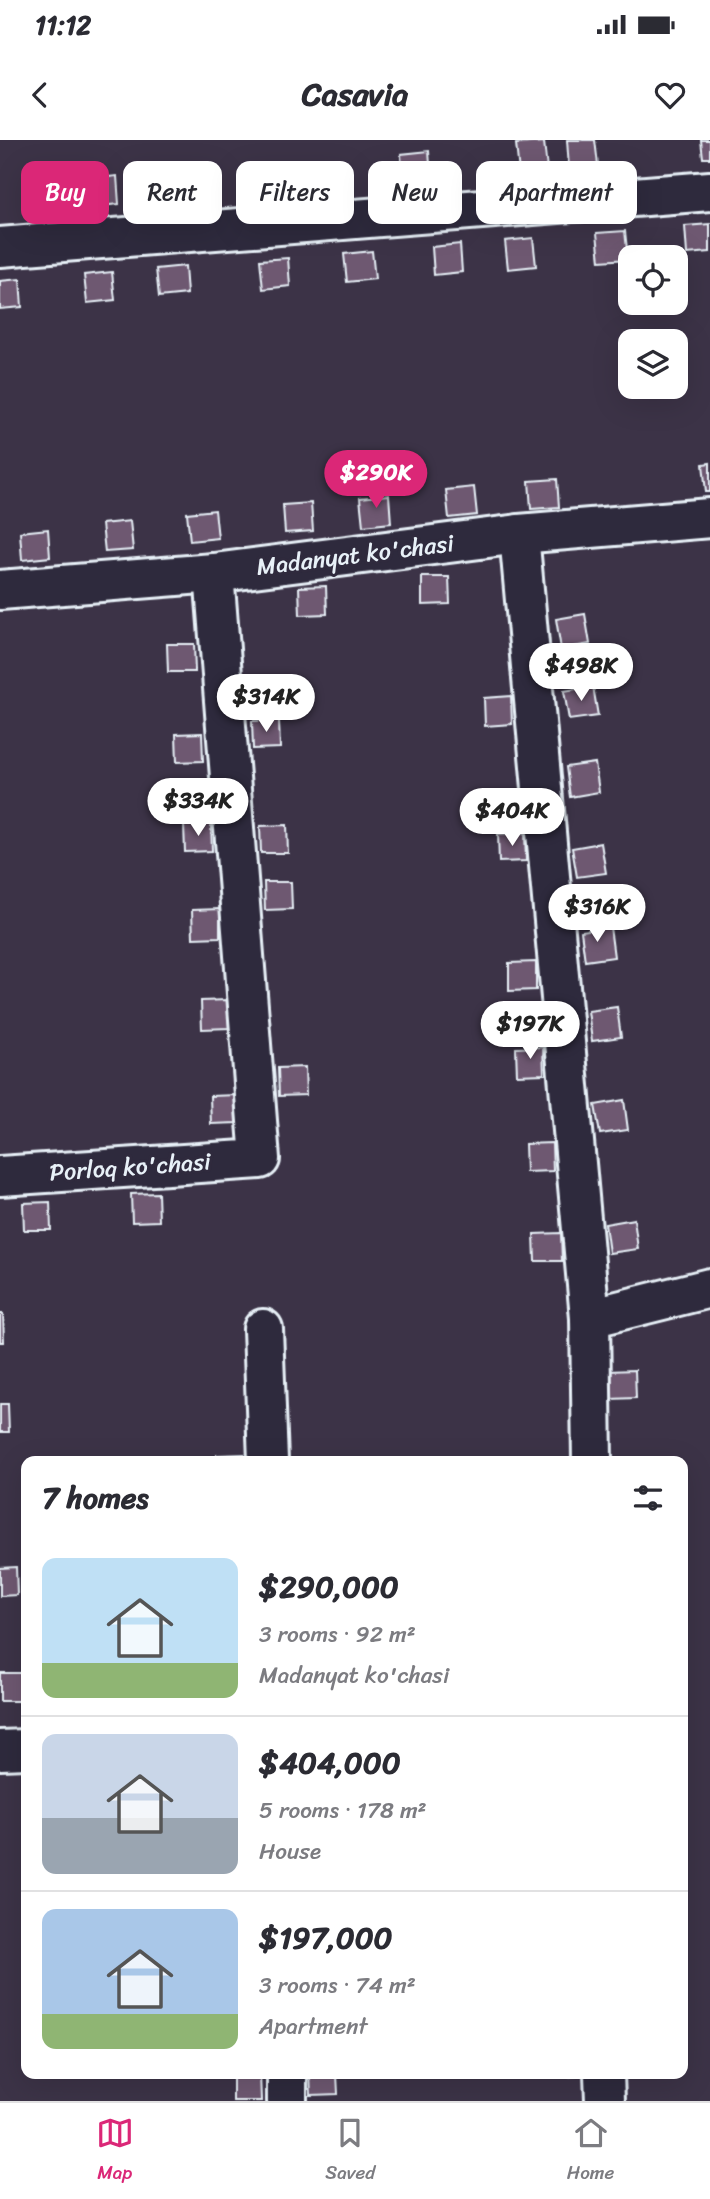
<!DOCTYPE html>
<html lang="en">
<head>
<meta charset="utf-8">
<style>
  body { margin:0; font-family:Sriracha,sans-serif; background:#f7f7f7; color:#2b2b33; height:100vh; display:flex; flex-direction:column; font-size:26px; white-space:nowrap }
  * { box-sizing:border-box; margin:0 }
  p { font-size:23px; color:#7c7c81 }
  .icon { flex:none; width:38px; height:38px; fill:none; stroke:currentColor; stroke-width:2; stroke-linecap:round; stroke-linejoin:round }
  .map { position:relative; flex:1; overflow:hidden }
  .drawer { position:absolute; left:21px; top:1316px; width:667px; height:623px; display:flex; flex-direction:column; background:#fff; border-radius:14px; box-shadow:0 7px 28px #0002 }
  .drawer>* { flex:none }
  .hud { position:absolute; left:21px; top:21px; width:668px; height:63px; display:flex; gap:14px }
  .controls { position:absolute; left:618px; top:105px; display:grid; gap:14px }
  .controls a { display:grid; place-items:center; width:70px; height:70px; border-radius:14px; background:#fff; box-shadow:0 7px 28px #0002; font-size:35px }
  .price { position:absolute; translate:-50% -60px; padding:0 16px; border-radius:24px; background:#fff; color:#222; font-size:23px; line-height:46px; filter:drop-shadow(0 2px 4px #0008) }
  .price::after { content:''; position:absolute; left:50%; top:42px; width:21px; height:16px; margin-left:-10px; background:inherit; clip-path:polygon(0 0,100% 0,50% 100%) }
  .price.current { background:#db2777; color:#fff }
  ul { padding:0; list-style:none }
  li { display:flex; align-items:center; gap:21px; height:175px; padding:0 21px }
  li+li { border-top:2px solid #e1e1e2 }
  li span { display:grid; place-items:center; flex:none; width:196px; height:140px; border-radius:14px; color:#555 }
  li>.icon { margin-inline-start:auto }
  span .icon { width:84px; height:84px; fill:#fffc; stroke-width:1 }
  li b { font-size:30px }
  h2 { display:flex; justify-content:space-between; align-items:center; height:84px; padding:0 21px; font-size:30px }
  .chip { padding:0 24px; border-radius:14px; background:#fff; box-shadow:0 7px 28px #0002; font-size:24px; line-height:63px }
  .chip.current { background:#db2777; color:#fff }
  .status { display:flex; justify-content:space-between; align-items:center; height:49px; padding:0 35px; background:#fff; direction:ltr }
  .status svg { height:19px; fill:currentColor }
  header { display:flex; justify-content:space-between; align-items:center; height:91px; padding:0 21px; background:#fff; font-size:32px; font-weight:800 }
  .dock { display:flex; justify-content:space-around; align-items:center; height:98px; border-top:2px solid #e1e1e2; background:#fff; font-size:19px; color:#7c7c81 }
  .dock a { display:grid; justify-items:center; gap:4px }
  .dock .current { color:#db2777 }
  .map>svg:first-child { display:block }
  .building { fill:#6e5971; stroke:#e8f1f8; stroke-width:2 }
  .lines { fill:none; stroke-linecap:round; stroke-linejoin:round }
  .minor-casing { stroke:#e8f1f8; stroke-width:44 }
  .minor { stroke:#2f2a3d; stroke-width:38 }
  .labels { text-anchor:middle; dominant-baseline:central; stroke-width:6; stroke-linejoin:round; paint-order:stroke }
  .street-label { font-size:24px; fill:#e8f1f8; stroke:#2f2a3d }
</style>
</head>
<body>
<div class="status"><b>11:12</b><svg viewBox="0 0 49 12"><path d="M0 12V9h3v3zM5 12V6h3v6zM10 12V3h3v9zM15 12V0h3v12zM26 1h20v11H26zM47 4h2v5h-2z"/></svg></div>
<header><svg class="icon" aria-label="back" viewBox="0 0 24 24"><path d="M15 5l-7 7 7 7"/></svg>Casavia<svg class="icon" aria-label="heart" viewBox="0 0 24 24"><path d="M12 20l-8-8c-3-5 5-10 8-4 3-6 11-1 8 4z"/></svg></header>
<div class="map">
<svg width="710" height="1961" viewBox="0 0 710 1961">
  <rect width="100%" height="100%" fill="#3c3347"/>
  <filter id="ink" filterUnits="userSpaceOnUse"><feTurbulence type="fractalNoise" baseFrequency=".0143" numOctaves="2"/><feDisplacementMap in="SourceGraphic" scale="14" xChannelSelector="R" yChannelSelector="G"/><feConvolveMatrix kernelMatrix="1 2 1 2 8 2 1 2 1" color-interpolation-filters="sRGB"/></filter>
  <g filter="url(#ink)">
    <g class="building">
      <path d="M567 0H595L598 25 569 28Z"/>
      <path d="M701 0H710V18H703Z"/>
      <path d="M544 2 547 29 519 32 516 4Z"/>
      <path d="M429 11 431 39 403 42 401 14Z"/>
      <path d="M279 23 281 51 253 53 251 25Z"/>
      <path d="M205 28 208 56 179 59 177 31Z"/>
      <path d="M117 36 119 64 91 67 89 39Z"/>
      <path d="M710 84V112L687 114 685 86Z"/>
      <path d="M625 91 628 119 600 121 597 93Z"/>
      <path d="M533 98 536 126 508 129 505 101Z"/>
      <path d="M460 104 462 132 434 135 432 107Z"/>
      <path d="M372 111 375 139 347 142 344 114Z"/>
      <path d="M288 118 290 146 263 149 260 120Z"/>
      <path d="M185 126 187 154 159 157 156 129Z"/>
      <path d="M112 132 115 160 87 163 84 135Z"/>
      <path d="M20 139 22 167 0 169V141Z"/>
      <path d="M710 323V352H706L703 324Z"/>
      <path d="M557 339 559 367 531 369 529 341Z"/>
      <path d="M474 347 477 375 449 378 446 350Z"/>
      <path d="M389 355 391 383 363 386 360 358Z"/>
      <path d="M311 363 313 391 285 393 283 365Z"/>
      <path d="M215 370 218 398 190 401 187 373Z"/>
      <path d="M130 381 133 410 105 412 102 384Z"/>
      <path d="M48 389 50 417 22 420 20 392Z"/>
      <path d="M422 437H449L450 464 422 465Z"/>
      <path d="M326 446 327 474 300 475 299 447Z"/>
      <path d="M585 474 590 504 561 509 556 479Z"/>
      <path d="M167 504H194L195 532H168Z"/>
      <path d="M593 546 598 576 569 580 564 551Z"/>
      <path d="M511 556 512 584 485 586 484 558Z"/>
      <path d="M279 580 280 608 253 609 252 581Z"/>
      <path d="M202 593 203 621 177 622 176 594Z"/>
      <path d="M595 623 599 652 570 657 566 627Z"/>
      <path d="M211 683 212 711 185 712 184 684Z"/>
      <path d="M287 685 288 713H261L260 686Z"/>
      <path d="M525 693 526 721 499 722 498 694Z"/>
      <path d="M601 703 606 733 577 737 572 708Z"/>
      <path d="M264 742H291L292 769 265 770Z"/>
      <path d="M220 769V797L193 798 192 770Z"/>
      <path d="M610 787 614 817 585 821 581 791Z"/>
      <path d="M536 822V850L509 851V823Z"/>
      <path d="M228 860 229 888 202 889 201 861Z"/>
      <path d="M617 867 621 897 592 901 588 871Z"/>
      <path d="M543 907 544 934 517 935 516 908Z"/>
      <path d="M305 927 306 955 279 956 278 928Z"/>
      <path d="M237 955 238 983 211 984 210 956Z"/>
      <path d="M624 960 628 990 600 994 595 965Z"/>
      <path d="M552 1003 553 1031 526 1032 525 1004Z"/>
      <path d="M158 1053 159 1081 132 1082 131 1054Z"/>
      <path d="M50 1062 51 1090H24L23 1063Z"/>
      <path d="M634 1079 638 1109 609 1113 605 1084Z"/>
      <path d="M561 1093 562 1121H535L534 1094Z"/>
      <path d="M0 1174H3L4 1202H0Z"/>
      <path d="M635 1230 636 1258 609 1259 608 1231Z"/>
      <path d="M0 1264H8L9 1292H0Z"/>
      <path d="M244 1314V1321H217V1315Z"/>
      <path d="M16 1427 17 1455 0 1456V1428Z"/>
      <path d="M0 1533H22L23 1561H0Z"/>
      <path d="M260 1934 261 1961H233V1935Z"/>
      <path d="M310 1934H337L338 1954 311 1955Z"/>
      <path d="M550 1934H577V1936L550 1937Z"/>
    </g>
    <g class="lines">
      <g class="minor-casing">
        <g id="minor">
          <path d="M0 107 710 51"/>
          <path d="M519 394 590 1178"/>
          <path d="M0 450 214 433 519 394 710 378"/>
          <path d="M0 1036 260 1019 214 433"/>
          <path d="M263 1189 268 1321"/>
          <path d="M592 1321 590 1178 710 1148"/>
          <path d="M0 1610 26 1609"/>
          <path d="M287 1934V1961"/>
          <path d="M604 1934 605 1961"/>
        </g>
      </g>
      <use href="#minor" class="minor"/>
    </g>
  </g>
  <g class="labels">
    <g class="street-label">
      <text transform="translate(355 415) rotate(-7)">Madanyat ko'chasi</text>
      <text transform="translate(130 1027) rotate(-4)">Porloq ko'chasi</text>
    </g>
  </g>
</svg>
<div class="controls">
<a><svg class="icon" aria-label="locate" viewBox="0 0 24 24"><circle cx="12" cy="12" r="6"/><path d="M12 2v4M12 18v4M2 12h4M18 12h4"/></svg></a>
<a><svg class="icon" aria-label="layers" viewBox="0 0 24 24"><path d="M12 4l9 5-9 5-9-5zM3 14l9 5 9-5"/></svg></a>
</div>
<b class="price current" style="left:376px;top:370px">$290K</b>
<b class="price" style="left:581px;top:563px">$498K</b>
<b class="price" style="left:266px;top:594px">$314K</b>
<b class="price" style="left:198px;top:698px">$334K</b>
<b class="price" style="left:512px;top:708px">$404K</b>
<b class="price" style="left:597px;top:804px">$316K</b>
<b class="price" style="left:530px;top:921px">$197K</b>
<div class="hud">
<a class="chip current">Buy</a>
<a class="chip">Rent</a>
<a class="chip">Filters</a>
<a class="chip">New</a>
<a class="chip">Apartment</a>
</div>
<section class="drawer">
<h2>7 homes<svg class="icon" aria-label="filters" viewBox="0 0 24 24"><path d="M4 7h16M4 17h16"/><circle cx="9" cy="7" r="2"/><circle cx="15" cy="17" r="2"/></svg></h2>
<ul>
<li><span style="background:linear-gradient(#bfe0f5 75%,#8fb573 0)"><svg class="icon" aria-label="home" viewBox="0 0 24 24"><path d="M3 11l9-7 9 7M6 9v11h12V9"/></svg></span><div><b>$290,000</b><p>3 rooms · 92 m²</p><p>Madanyat ko'chasi</p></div></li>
<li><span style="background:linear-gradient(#c9d6e8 60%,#9aa5b1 0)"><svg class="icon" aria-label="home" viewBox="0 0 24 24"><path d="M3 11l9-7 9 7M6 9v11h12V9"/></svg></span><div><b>$404,000</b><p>5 rooms · 178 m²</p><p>House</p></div></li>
<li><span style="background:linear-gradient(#a9c7e8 75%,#8fb573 0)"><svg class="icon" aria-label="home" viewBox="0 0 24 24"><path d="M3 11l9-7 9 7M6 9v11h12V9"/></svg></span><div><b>$197,000</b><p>3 rooms · 74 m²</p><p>Apartment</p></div></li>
</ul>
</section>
</div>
<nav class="dock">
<a class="current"><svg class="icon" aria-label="map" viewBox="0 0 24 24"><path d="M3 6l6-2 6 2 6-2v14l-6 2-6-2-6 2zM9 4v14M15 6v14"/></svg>Map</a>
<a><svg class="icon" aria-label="saved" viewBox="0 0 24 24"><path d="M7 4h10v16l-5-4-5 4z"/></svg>Saved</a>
<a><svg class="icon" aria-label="home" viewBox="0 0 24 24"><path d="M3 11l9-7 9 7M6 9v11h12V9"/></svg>Home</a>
</nav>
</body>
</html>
